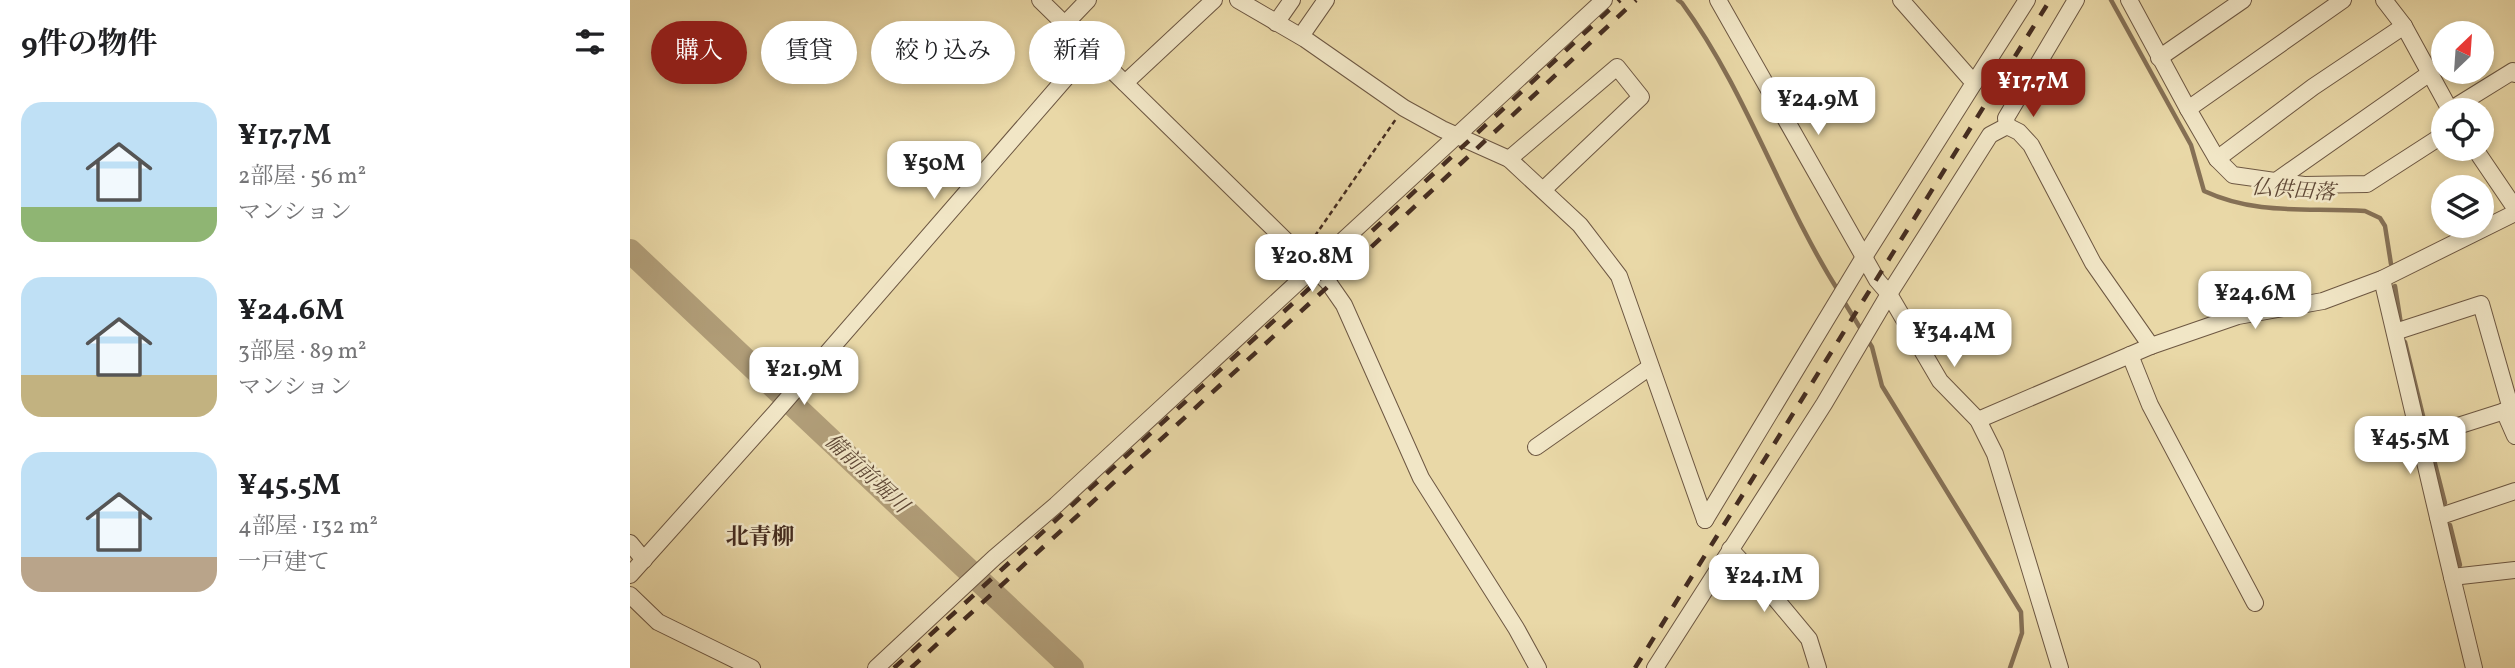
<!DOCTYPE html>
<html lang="ja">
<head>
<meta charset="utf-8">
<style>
  body { margin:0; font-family:Vollkorn,"Noto Serif JP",serif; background:#f2f2f2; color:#202124; height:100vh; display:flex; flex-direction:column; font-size:26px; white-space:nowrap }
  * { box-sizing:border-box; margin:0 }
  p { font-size:23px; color:#757577 }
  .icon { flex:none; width:38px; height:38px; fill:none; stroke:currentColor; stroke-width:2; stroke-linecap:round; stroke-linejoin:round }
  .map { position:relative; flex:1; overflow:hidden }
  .sheet { display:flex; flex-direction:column; background:#fff; width:630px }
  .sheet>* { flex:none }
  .top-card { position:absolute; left:21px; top:21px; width:665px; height:63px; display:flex; gap:14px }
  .needle { width:46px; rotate:25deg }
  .tools { position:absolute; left:1801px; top:21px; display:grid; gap:14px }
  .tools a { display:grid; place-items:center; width:63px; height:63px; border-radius:50%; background:#fff; box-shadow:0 4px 10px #0003; font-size:35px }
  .price { position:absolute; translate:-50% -60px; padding:0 16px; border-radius:14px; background:#fff; color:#222; font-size:23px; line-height:46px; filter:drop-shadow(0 2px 4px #0008) }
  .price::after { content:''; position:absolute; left:50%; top:42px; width:21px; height:16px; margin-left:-10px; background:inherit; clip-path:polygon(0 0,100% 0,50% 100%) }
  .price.current { background:#8f2418; color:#fff }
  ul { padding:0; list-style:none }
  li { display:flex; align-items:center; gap:21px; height:175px; padding:0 21px }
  li span { display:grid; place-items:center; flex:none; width:196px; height:140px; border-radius:21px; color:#555 }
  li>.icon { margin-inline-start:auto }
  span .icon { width:84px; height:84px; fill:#fffc; stroke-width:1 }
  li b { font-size:30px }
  h2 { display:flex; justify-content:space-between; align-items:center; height:84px; padding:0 21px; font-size:30px }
  .tag { padding:0 24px; border-radius:32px; background:#fff; box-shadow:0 4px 10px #0003; font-size:24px; line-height:63px }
  .tag.current { background:#8f2418; color:#fff }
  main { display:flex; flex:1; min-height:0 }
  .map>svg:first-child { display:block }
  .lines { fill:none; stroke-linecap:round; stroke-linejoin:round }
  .stream { stroke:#857055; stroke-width:4.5 }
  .river { stroke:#b19e79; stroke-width:24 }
  .minor-casing { stroke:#6d5742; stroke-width:18 }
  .path { stroke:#442c20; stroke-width:2.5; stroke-dasharray:5 3.5; stroke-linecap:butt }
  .minor { stroke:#f1e6c6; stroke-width:16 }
  .rail { stroke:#442c20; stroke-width:4.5; stroke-dasharray:12 12; stroke-linecap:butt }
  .labels { text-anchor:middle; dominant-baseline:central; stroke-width:5; stroke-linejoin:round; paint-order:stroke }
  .water-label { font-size:21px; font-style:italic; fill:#5f4836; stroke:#f1e6c6 }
  .quarter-label { font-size:23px; font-weight:bold; fill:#442c20; stroke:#f1e6c6 }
</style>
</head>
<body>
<main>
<section class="sheet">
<h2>9件の物件<svg class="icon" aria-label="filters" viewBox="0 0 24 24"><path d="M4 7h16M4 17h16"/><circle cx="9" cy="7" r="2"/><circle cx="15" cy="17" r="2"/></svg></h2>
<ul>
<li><span style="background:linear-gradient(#bfe0f5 75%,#8fb573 0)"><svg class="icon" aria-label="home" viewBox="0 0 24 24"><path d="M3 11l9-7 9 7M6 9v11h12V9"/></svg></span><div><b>¥17.7M</b><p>2部屋 · 56 m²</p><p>マンション</p></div></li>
<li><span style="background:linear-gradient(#bfe0f5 70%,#c2b280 0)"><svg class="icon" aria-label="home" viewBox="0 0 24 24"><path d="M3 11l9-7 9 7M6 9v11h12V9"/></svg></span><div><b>¥24.6M</b><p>3部屋 · 89 m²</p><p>マンション</p></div></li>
<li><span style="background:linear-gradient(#bfe0f5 75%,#b9a48a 0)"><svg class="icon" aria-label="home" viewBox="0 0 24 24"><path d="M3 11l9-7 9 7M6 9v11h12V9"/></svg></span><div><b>¥45.5M</b><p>4部屋 · 132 m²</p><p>一戸建て</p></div></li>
</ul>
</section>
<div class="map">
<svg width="1885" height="668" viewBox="0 0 1885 668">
  <rect width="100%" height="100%" fill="#e9d8a7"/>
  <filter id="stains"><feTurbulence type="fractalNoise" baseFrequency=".00286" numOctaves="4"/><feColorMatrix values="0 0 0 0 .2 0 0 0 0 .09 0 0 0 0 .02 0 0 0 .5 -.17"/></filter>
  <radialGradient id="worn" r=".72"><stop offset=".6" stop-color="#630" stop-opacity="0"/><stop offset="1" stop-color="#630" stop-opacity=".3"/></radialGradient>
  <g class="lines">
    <g class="stream">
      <path d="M1048 0 1052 3C1117 92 1150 199 1209 292"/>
      <path d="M1481 0 1561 145 1574 191C1628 216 1678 207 1735 211L1750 218 1755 226 1761 264"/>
      <path d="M1765 286 1771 324"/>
      <path d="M1213 300 1232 331"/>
      <path d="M1237 339 1242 347 1252 386 1391 612 1392 633 1380 668"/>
      <path d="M1775 342 1795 424"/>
      <path d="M1801 448 1815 503"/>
      <path d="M1820 525 1830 565"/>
    </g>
    <path class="river" d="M0 251 442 668"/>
    <g class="minor-casing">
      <g id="minor">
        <path d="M410 0 698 282 714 305 791 478 886 628 908 668"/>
        <path d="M608 0 675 39 774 108 812 129 879 159 950 225 989 276 1075 520"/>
        <path d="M1088 0 1247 280 1259 294 1310 381 1348 420 1365 454 1430 668"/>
        <path d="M1499 0 1558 109 1587 159 1603 175 1674 185 1737 184 1813 135"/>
        <path d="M1754 0 1774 26 1820 110"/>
        <path d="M646 23 662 0"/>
        <path d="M435 24 458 0"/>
        <path d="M671 36 696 0"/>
        <path d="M1529 58 1613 0"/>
        <path d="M495 83 584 0"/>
        <path d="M1344 83 1397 0"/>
        <path d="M1558 109 1713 0"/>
        <path d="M1820 110 1883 71 1885 74"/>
        <path d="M1377 126 1376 118 1446 0"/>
        <path d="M1845 149 1885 208"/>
        <path d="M879 159 987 67 1011 97 913 190"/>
        <path d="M1587 159 1683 87 1774 26"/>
        <path d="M1646 181 1800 73"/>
        <path d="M1752 279 1822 577 1885 570"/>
        <path d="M1765 332 1851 304 1881 409 1790 438"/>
        <path d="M1500 355 1520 405 1625 603"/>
        <path d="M1874 411 1885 436"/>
        <path d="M1348 420 1521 346 1608 316 1693 301 1752 279 1885 213"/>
        <path d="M906 447 1020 367"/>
        <path d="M1808 517 1885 491"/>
        <path d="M1075 520 1234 257 1344 83 1271 0"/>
        <path d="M0 543 14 560"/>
        <path d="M1100 549 1139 591 1179 639 1188 668"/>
        <path d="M0 575 145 413 461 49"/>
        <path d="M1822 577 1844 668"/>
        <path d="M0 595 28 622 122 668"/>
        <path d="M246 668 364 558 426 505 974 0"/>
        <path d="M1025 668 1194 404 1259 294 1360 135 1377 126 1389 132 1401 145 1463 263 1521 346"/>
      </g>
    </g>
    <path class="path" d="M680 243 766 119"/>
    <use href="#minor" class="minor"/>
    <g class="rail">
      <path d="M264 668 742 231 990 0"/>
      <path d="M281 668 751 238 1006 0"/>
      <path d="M1005 668 1420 0"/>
    </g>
  </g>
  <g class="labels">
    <g class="water-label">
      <text transform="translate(1663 191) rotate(4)">仏供田落</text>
      <text transform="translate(236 474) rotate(43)">備前前堀川</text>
    </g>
    <g class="quarter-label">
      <text x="130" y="538">北青柳</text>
    </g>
  </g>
  <rect width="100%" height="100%" filter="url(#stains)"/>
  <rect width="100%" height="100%" fill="url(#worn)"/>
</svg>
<div class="tools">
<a><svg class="needle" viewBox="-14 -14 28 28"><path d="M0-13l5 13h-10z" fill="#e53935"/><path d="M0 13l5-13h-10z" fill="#757577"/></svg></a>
<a><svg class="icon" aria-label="locate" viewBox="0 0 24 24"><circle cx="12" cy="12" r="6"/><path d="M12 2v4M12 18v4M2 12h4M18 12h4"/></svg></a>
<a><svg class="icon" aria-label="layers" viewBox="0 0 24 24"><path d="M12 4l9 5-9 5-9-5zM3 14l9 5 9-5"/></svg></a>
</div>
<b class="price current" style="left:1403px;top:119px">¥17.7M</b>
<b class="price" style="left:1188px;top:137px">¥24.9M</b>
<b class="price" style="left:304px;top:201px">¥50M</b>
<b class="price" style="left:682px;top:294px">¥20.8M</b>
<b class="price" style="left:1625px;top:331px">¥24.6M</b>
<b class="price" style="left:1324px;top:369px">¥34.4M</b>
<b class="price" style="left:174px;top:407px">¥21.9M</b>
<b class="price" style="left:1780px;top:476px">¥45.5M</b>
<b class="price" style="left:1134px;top:614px">¥24.1M</b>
<div class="top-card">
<a class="tag current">購入</a>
<a class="tag">賃貸</a>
<a class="tag">絞り込み</a>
<a class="tag">新着</a>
</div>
</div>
</main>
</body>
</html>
